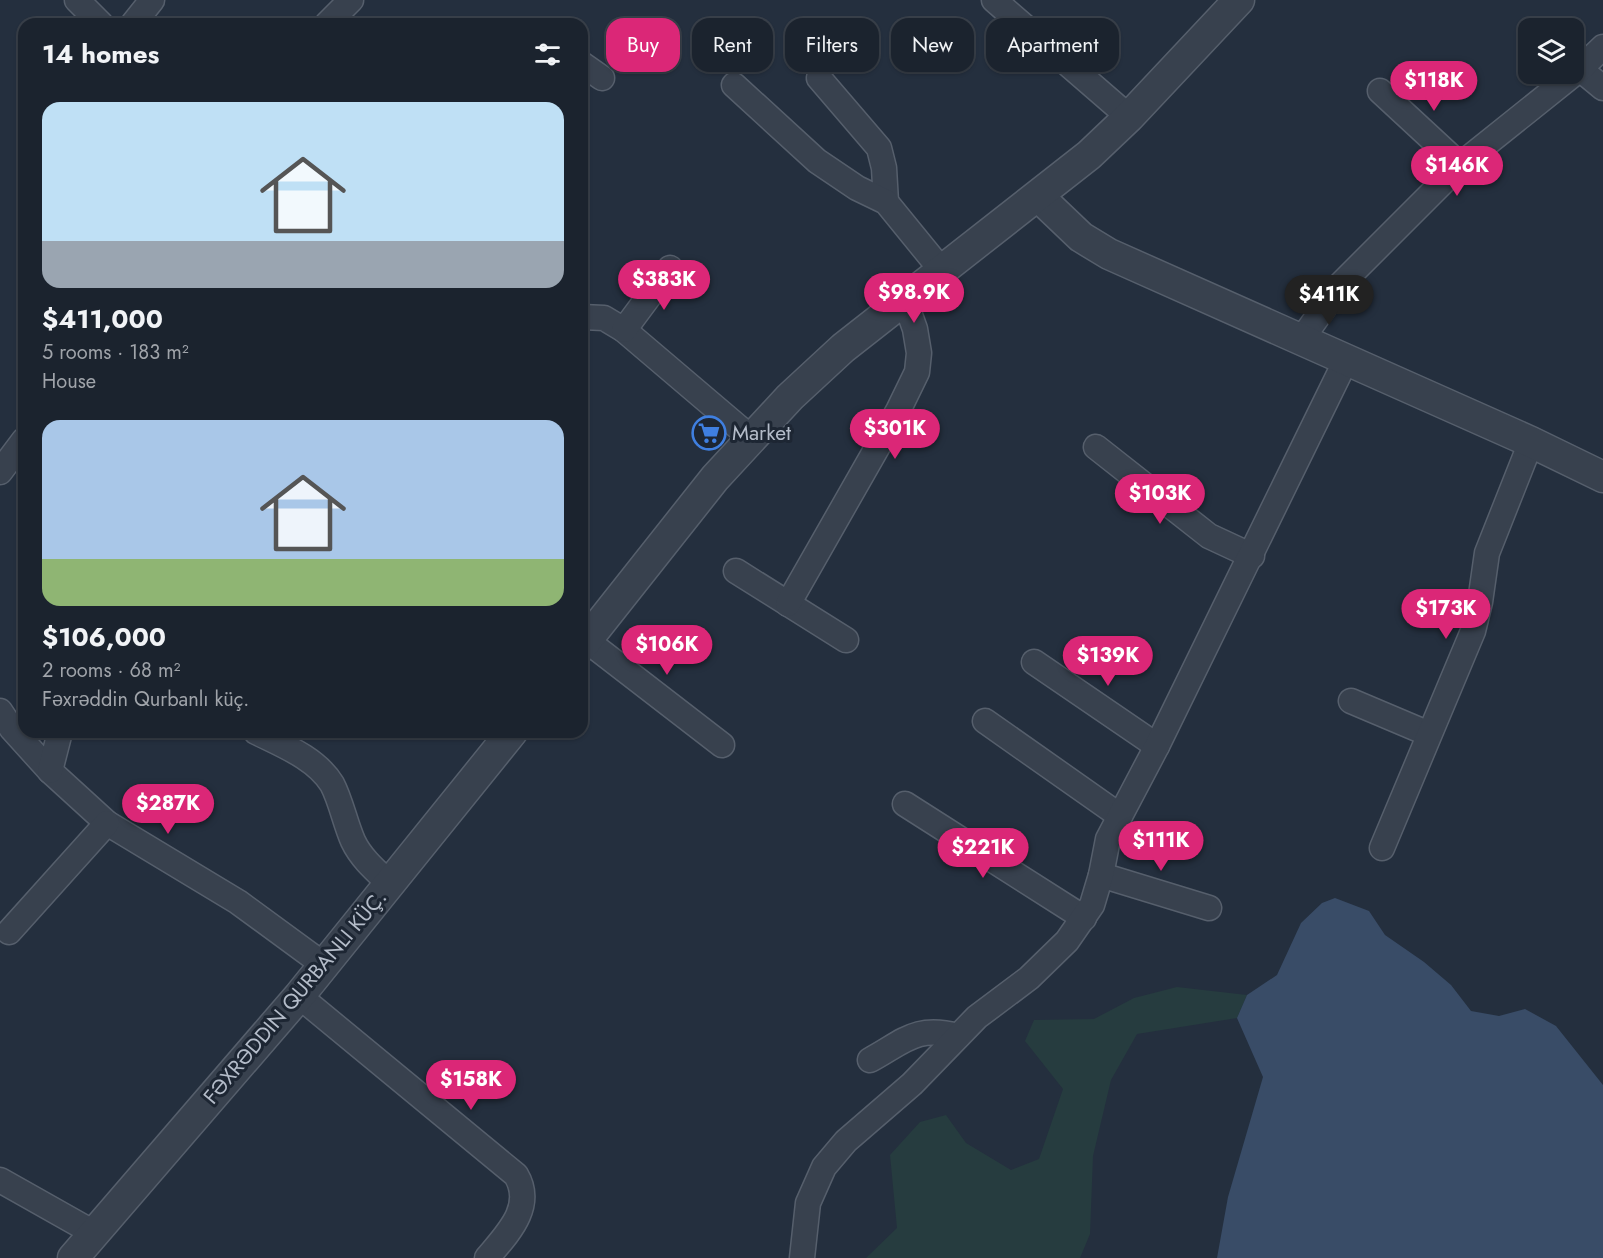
<!DOCTYPE html>
<html lang="en">
<head>
<meta charset="utf-8">
<style>
  body { margin:0; font-family:Jost,sans-serif; background:#242b36; color:#f1f3f6; height:100vh; display:flex; flex-direction:column; font-size:22px; white-space:nowrap }
  * { box-sizing:border-box; margin:0 }
  p { font-size:20px; color:#a0a4aa }
  .icon { flex:none; width:33px; height:33px; fill:none; stroke:currentColor; stroke-width:2; stroke-linecap:round; stroke-linejoin:round }
  .map { position:relative; flex:1; overflow:hidden }
  .side { position:absolute; left:18px; top:18px; width:570px; height:720px; display:flex; flex-direction:column; background:#1b232e; border-radius:18px; box-shadow:0 2px 4px #0004,0 0 0 2px #39404a }
  .side>* { flex:none }
  .hud { position:absolute; left:606px; top:18px; width:570px; height:54px; display:flex; gap:12px }
  .tools { position:absolute; left:1518px; top:18px; display:grid; gap:12px }
  .tools a { display:grid; place-items:center; width:66px; height:66px; border-radius:12px; background:#1b232e; box-shadow:0 2px 4px #0004,0 0 0 2px #39404a; font-size:30px }
  .price { position:absolute; translate:-50% -51px; padding:0 14px; border-radius:21px; background:#db2777; color:#fff; font-size:20px; line-height:39px; filter:drop-shadow(0 2px 3px #0008) }
  .price::after { content:''; position:absolute; left:50%; top:36px; width:18px; height:14px; margin-left:-9px; background:inherit; clip-path:polygon(0 0,100% 0,50% 100%) }
  .price.selected { background:#222; color:#fff }
  ul { padding:0; list-style:none }
  li { display:grid; align-content:center; gap:12px; height:318px; padding:0 24px }
  li span { display:grid; place-items:center; height:186px; border-radius:18px; color:#555 }
  li>.icon { margin-inline-start:auto }
  span .icon { width:108px; height:108px; fill:#fffc; stroke-width:1 }
  li b { font-size:26px }
  h2 { display:flex; justify-content:space-between; align-items:center; height:72px; padding:0 24px; font-size:26px }
  .tag { padding:0 21px; border-radius:18px; background:#1b232e; box-shadow:0 2px 4px #0004,0 0 0 2px #39404a; font-size:21px; line-height:54px }
  .tag.selected { background:#db2777; color:#fff }
  .map>svg:first-child { display:block }
  .green { fill:#263c3f }
  .water { fill:#394c67 }
  .lines { fill:none; stroke-linecap:round; stroke-linejoin:round }
  .minor-casing { stroke:#565f6c; stroke-width:27 }
  .tertiary-casing { stroke:#565f6c; stroke-width:33 }
  .minor { stroke:#38414e; stroke-width:24 }
  .tertiary { stroke:#38414e; stroke-width:30 }
  .labels { text-anchor:middle; dominant-baseline:central; stroke-width:6; stroke-linejoin:round; paint-order:stroke }
  .poi-label { font-size:21px; fill:#b4bcc9; stroke:#1d2633; text-anchor:start }
  .street-label { font-size:21px; fill:#b4bcc9; stroke:#1d2633 }
</style>
</head>
<body>
<div class="map">
<svg width="1603" height="1258" viewBox="0 0 1603 1258">
  <rect width="100%" height="100%" fill="#242f3e"/>
  <path class="green" d="M1177 987 1247 995 1237 1018 1137 1034 1111 1080 1093 1156 1090 1234 1080 1258H866L897 1228 890 1155 920 1122 946 1115 966 1143 1011 1170 1039 1159 1063 1089 1025 1041 1034 1020 1094 1019 1134 998Z"/>
  <path class="water" d="M1335 898 1369 911 1385 935 1424 962 1451 985 1471 1011 1499 1016 1525 1009 1556 1026 1603 1085V1258H1217L1228 1197 1263 1077 1237 1018 1247 995 1277 975 1301 923 1322 903Z"/>
  <g class="lines">
    <g class="minor-casing">
      <g id="minor">
        <path d="M77 0 101 24"/>
        <path d="M994 0 1129 117"/>
        <path d="M133 24 152 0"/>
        <path d="M327 24 351 0"/>
        <path d="M582 64 602 78"/>
        <path d="M1580 69 1603 88"/>
        <path d="M819 78 879 148 884 168 886 202"/>
        <path d="M734 85 817 161 857 188 886 202 943 272"/>
        <path d="M1380 91 1460 165"/>
        <path d="M582 317 604 318 624 330 751 438"/>
        <path d="M624 330 670 268"/>
        <path d="M1301 340 1341 284 1460 165 1580 69 1603 47"/>
        <path d="M1096 447 1209 536 1252 556"/>
        <path d="M0 472 24 440"/>
        <path d="M736 571 846 640"/>
        <path d="M788 604 898 411 917 372 919 353 915 329 905 301"/>
        <path d="M586 640 722 745"/>
        <path d="M1034 662 1157 746"/>
        <path d="M1351 701 1429 734"/>
        <path d="M0 711 12 729 50 771 107 823 238 902 324 965"/>
        <path d="M985 721 1120 816"/>
        <path d="M256 732C282 745 316 758 332 784 341 801 345 823 353 841 361 858 375 870 389 883"/>
        <path d="M50 771 60 732"/>
        <path d="M905 804 1084 918"/>
        <path d="M1382 848 1473 631 1480 602 1487 553 1531 442"/>
        <path d="M1101 875 1209 908"/>
        <path d="M9 932 107 823"/>
        <path d="M299 996 516 1175C535 1207 507 1234 487 1258"/>
        <path d="M870 1060C905 1041 916 1025 958 1036"/>
        <path d="M0 1180 94 1233"/>
        <path d="M802 1258 808 1203 824 1167 846 1141 912 1084 977 1017 1029 978 1067 941 1092 905 1101 875 1108 839 1157 746 1346 360"/>
      </g>
    </g>
    <g class="tertiary-casing">
      <g id="tertiary">
        <path d="M1038 196 1081 237 1109 254 1531 442 1603 477"/>
        <path d="M582 646 715 478 790 397 843 348 1089 155 1129 117 1239 0"/>
        <path d="M73 1258 299 996 512 732"/>
      </g>
    </g>
    <use href="#minor" class="minor"/>
    <use href="#tertiary" class="tertiary"/>
  </g>
  <defs>
    <g id="supermarket-ring" transform="scale(1.725)"><circle r="9.5" fill="#1d2633" stroke="#3f7fe0" stroke-width="1.5"/><path d="M-6-5.5h2.5l.6 2H6L4.5 2H-2.5L-4.4-4H-6ZM-1.5 3.2a1.3 1.3 0 1 0 .1 0ZM3 3.2a1.3 1.3 0 1 0 .1 0Z" fill="#3f7fe0"/></g>
  </defs>
  <g fill-rule="evenodd">
    <use href="#supermarket-ring" x="709" y="433"/>
  </g>
  <g class="labels">
    <g class="poi-label">
      <text x="732" y="433">Market</text>
    </g>
    <g class="street-label">
      <text transform="translate(295 997) rotate(-50)">FƏXRƏDDIN QURBANLI KÜÇ.</text>
    </g>
  </g>
</svg>
<div class="tools">
<a><svg class="icon" aria-label="layers" viewBox="0 0 24 24"><path d="M12 4l9 5-9 5-9-5zM3 14l9 5 9-5"/></svg></a>
</div>
<b class="price" style="left:1434px;top:112px">$118K</b>
<b class="price" style="left:1457px;top:197px">$146K</b>
<b class="price" style="left:664px;top:311px">$383K</b>
<b class="price" style="left:914px;top:324px">$98.9K</b>
<b class="price selected" style="left:1329px;top:326px">$411K</b>
<b class="price" style="left:895px;top:460px">$301K</b>
<b class="price" style="left:1160px;top:525px">$103K</b>
<b class="price" style="left:1446px;top:640px">$173K</b>
<b class="price" style="left:667px;top:676px">$106K</b>
<b class="price" style="left:1108px;top:687px">$139K</b>
<b class="price" style="left:168px;top:835px">$287K</b>
<b class="price" style="left:1161px;top:872px">$111K</b>
<b class="price" style="left:983px;top:879px">$221K</b>
<b class="price" style="left:471px;top:1111px">$158K</b>
<div class="hud">
<a class="tag selected">Buy</a>
<a class="tag">Rent</a>
<a class="tag">Filters</a>
<a class="tag">New</a>
<a class="tag">Apartment</a>
</div>
<section class="side">
<h2>14 homes<svg class="icon" aria-label="filters" viewBox="0 0 24 24"><path d="M4 7h16M4 17h16"/><circle cx="9" cy="7" r="2"/><circle cx="15" cy="17" r="2"/></svg></h2>
<ul>
<li><span style="background:linear-gradient(#bfe0f5 75%,#9aa5b1 0)"><svg class="icon" aria-label="home" viewBox="0 0 24 24"><path d="M3 11l9-7 9 7M6 9v11h12V9"/></svg></span><div><b>$411,000</b><p>5 rooms · 183 m²</p><p>House</p></div></li>
<li><span style="background:linear-gradient(#a9c7e8 75%,#8fb573 0)"><svg class="icon" aria-label="home" viewBox="0 0 24 24"><path d="M3 11l9-7 9 7M6 9v11h12V9"/></svg></span><div><b>$106,000</b><p>2 rooms · 68 m²</p><p>Fəxrəddin Qurbanlı küç.</p></div></li>
</ul>
</section>
</div>
</body>
</html>
